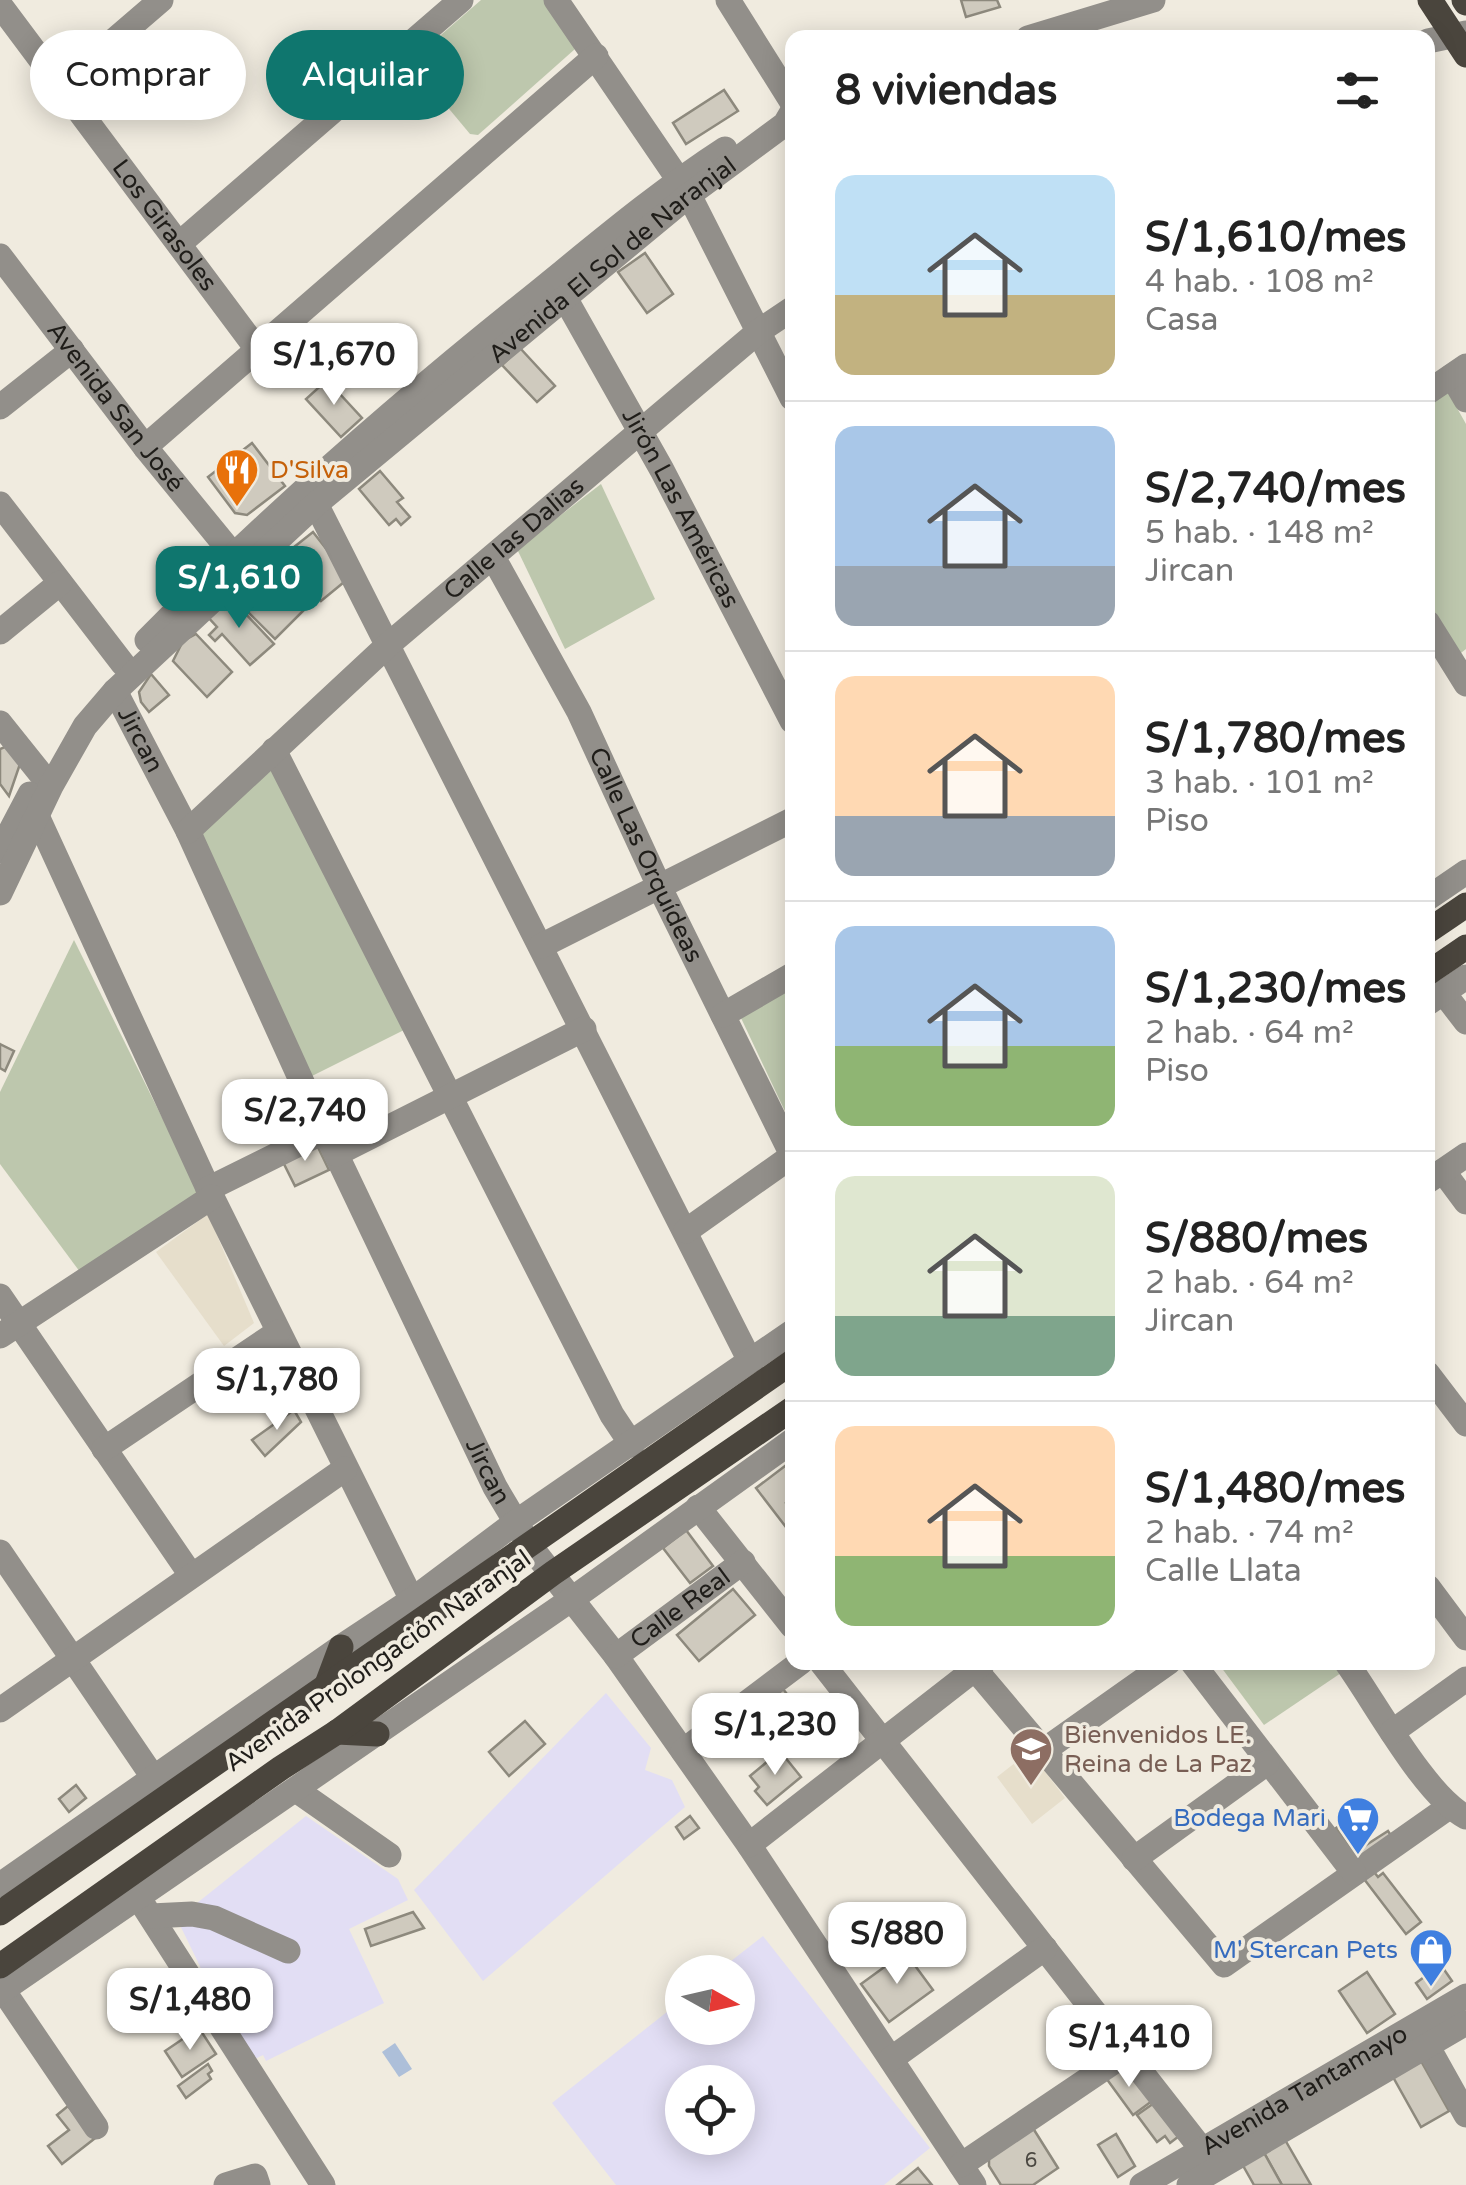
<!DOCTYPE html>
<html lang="es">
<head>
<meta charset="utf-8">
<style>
  body { margin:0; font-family:"Varela Round",sans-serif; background:#f6f6f6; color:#222; height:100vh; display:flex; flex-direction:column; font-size:38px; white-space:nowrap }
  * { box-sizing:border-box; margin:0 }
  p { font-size:32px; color:#767676 }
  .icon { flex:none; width:55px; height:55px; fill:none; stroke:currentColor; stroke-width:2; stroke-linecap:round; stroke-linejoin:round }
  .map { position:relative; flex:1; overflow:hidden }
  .sheet { position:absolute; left:785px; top:30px; width:650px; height:1640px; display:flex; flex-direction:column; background:#fff; border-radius:20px; box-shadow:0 5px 25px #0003 }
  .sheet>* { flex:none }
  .top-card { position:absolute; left:30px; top:30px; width:605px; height:90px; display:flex; gap:20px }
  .needle { width:65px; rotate:98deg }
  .fabs { position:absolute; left:665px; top:1955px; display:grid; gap:20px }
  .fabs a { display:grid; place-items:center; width:90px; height:90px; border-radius:50%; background:#fff; box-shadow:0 5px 25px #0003; font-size:50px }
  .price { position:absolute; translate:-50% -85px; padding:0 22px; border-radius:20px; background:#fff; color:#222; font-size:32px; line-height:65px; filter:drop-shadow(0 2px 5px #0008) }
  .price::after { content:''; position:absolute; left:50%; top:60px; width:30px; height:22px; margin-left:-15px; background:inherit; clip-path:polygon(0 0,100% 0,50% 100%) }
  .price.on { background:#0f766e; color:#fff }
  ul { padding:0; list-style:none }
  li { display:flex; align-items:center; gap:30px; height:250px; padding:0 50px }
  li+li { border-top:2px solid #e0e0e0 }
  li span { display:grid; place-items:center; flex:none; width:280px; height:200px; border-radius:20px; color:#555 }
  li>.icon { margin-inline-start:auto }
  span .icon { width:120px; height:120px; fill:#fffc; stroke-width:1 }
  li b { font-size:42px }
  h2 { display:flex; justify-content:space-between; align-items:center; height:120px; padding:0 50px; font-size:42px }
  .tag { padding:0 35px; border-radius:45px; background:#fff; box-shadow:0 5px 25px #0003; font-size:35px; line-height:90px }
  .tag.on { background:#0f766e; color:#fff }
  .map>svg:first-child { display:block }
  .built { fill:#e6decb }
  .industrial { fill:#e2def4; fill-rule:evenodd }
  .green { fill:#bdc7ad }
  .water { fill:#adbfd9 }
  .building { fill:#cfcabe; stroke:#8d897d; stroke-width:2.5 }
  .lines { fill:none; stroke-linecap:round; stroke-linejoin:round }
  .minor { stroke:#928f8a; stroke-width:25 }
  .major { stroke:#4a453d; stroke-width:25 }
  .labels { text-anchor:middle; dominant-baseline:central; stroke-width:8; stroke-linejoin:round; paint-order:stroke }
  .number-label { font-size:20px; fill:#4b4842 }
  .street-label { font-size:25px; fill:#1f1d19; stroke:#f0ebdf }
  .food-label { font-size:25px; fill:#c56008; stroke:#f0ebdf; text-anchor:start }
  .education-label { font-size:25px; fill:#785e54; stroke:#f0ebdf; text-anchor:start }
  .shop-label { font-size:25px; fill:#366cbe; stroke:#f0ebdf; text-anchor:end }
</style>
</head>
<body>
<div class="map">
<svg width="1466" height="2185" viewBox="0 0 1466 2185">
  <rect width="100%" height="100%" fill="#f0ebdf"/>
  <g class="built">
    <path d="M208 1214 254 1323 224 1346 156 1252Z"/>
    <path d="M1034 1748 1038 1762 1065 1798 1032 1824 997 1777Z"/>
  </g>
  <g class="industrial">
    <path d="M606 1693 651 1748 645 1770 672 1780 685 1807 483 1981 414 1890Z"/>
    <path d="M306 1816 398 1879 408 1900 349 1929 384 2003 266 2061 263 2055 247 2063 177 1919Z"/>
    <path d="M763 1936 930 2148 884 2185H616L552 2103 682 2000V2028H738V1972H717ZM738 2082V2138H682V2082Z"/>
  </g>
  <g class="green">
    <path d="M481 0H547L575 49 478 135 470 134 410 62Z"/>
    <path d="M1448 392 1466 424V649L1457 656 1428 607V406Z"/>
    <path d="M601 484 655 599 565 649 517 549Z"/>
    <path d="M273 766 408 1028 308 1078 198 835Z"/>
    <path d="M74 940 200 1194 80 1272 0 1164V1092Z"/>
    <path d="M792 988V1126L741 1018Z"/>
    <path d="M1218 1663H1332L1341 1673 1264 1725Z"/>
  </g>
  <path class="water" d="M395 2043 412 2069 399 2077 382 2052Z"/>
  <g class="building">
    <path d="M961 0H997L1000 7 966 17Z"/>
    <path d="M724 90 738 111 686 144 673 123Z"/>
    <path d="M645 253 673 294 647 313 618 272Z"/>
    <path d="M520 348 555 386 537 402 502 365Z"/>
    <path d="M327 380 362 418 341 437 306 399Z"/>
    <path d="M252 443 285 486 247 515 235 513 208 477Z"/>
    <path d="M380 471 403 498 397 502 410 517 401 525 396 519 389 525 359 489Z"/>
    <path d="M313 532 349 578 321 601 284 555Z"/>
    <path d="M269 567 308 606 275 639 236 600Z"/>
    <path d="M229 596 274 644 250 665 222 634 215 641 209 635 217 627 207 616Z"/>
    <path d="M196 634 232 672 207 697 173 661 183 641Z"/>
    <path d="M151 674 169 695 149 712 141 702 139 692Z"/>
    <path d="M7 746 20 764 9 796 0 784V749Z"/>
    <path d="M0 1044 14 1051 5 1071 0 1068Z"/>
    <path d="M315 1141 329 1170 295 1186 281 1158Z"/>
    <path d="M294 1410 301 1422 265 1456 252 1440Z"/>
    <path d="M785 1466 792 1475V1498L786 1503 792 1511V1535L756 1488Z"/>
    <path d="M686 1530 713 1566 690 1583 663 1548Z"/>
    <path d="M733 1589 755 1615 699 1661 677 1635Z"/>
    <path d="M783 1689 805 1717 782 1735 760 1707Z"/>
    <path d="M525 1721 545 1744 509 1776 489 1752Z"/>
    <path d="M780 1751 801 1777 767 1805 755 1791 759 1787 750 1776Z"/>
    <path d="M76 1785 86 1798 69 1812 59 1799Z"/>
    <path d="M690 1816 699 1828 684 1839 676 1827Z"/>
    <path d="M1349 1819 1366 1845 1388 1831 1392 1837 1357 1858 1336 1828Z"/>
    <path d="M1371 1868 1378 1877 1383 1873 1421 1922 1406 1934 1361 1875Z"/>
    <path d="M413 1912 424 1928 371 1946 365 1929Z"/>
    <path d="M905 1952 933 1990 889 2022 861 1984Z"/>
    <path d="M1434 1955 1452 1981 1427 1999 1416 1983 1431 1972 1424 1962Z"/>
    <path d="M1367 1972 1395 2014 1367 2033 1339 1991Z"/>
    <path d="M199 2028 216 2054 182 2077 165 2051Z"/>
    <path d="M1421 2061 1449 2111 1421 2127 1393 2077Z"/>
    <path d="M208 2064 212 2071 208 2074 211 2079 186 2098 178 2086Z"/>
    <path d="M1125 2064 1152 2101 1133 2115 1106 2078Z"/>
    <path d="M1157 2101 1183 2133 1170 2143 1165 2136 1157 2142 1137 2115Z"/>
    <path d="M68 2106 94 2139 62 2164 48 2146 69 2130 57 2115Z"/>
    <path d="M1031 2125 1058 2168 1033 2185H1001L989 2166V2156Z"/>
    <path d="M1116 2134 1135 2166 1118 2177 1098 2145Z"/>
    <path d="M1284 2138 1311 2185H1282L1263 2151Z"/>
    <path d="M1263 2151 1282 2185H1254L1241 2162Z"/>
    <path d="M918 2168 932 2185H897Z"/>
  </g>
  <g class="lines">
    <g class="minor">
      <path d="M556 0 689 195 792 398"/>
      <path d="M728 0 792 102"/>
      <path id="s1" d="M0 5 257 349"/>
      <path d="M1028 38 1153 0"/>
      <path d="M1428 41 1466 33"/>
      <path d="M61 86 161 0"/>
      <path d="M179 244 461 0"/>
      <path id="s2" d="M0 256 145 447 243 567"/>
      <path id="s3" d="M565 298 662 470 792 721"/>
      <path d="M1452 376 1466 400"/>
      <path d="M1428 392 1466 366"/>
      <path d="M0 407 72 350"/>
      <path d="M145 447 596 56"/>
      <path d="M0 504 123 664"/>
      <path d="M316 504 750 1361"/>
      <path id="s4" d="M493 557 579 712 660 888 792 1155"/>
      <path d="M1428 623 1466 684"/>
      <path d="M0 632 60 583"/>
      <path d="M147 640C268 518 398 404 532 297 595 246 657 193 725 149"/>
      <path id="s5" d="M115 691 188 831 306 1091 495 1487 530 1546 616 1656 749 1845 974 2185"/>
      <path d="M0 723 40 773"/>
      <path d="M274 750 612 1415 632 1445"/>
      <path d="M37 816 212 1197 412 1600"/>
      <path id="s6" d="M188 831 388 645 759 331 792 309"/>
      <path d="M0 851 30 794"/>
      <path id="s7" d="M0 893 51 786 85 726 115 691 316 504 689 195 785 124 792 112"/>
      <path d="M1428 898 1466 872"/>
      <path d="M541 946 792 820"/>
      <path d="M1443 992 1466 1022"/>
      <path d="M1428 1003 1466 977"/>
      <path d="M723 1015 792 975"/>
      <path d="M336 1154 584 1029"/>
      <path d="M1443 1171 1466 1202"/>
      <path d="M1428 1181 1466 1155"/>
      <path d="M208 1189 325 1131"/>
      <path d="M686 1231 792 1156"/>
      <path d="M0 1296 191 1575"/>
      <path d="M0 1336 212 1197"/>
      <path d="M1428 1374 1466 1424"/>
      <path d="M104 1449 278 1332"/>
      <path d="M698 1507 792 1626"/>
      <path d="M0 1552 153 1777"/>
      <path d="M1428 1587 1466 1638"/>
      <path id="s8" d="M616 1656 743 1562"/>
      <path d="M821 1662 1203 2151"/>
      <path d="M969 1662 1224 1965 1449 1807"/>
      <path d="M1192 1662 1354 1873"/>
      <path d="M1346 1662C1375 1702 1425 1796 1466 1817"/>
      <path d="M0 1710 345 1469"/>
      <path d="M1392 1732 1466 1679"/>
      <path d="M683 1751 801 1662"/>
      <path d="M1043 1751 1169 1662"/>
      <path d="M296 1790 389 1855"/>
      <path d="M749 1845 984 1662"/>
      <path d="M1134 1859 1267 1763"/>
      <path d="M0 1885 341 1647 412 1600 516 1522 792 1332"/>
      <path d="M138 1897 323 2185"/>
      <path d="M151 1916 192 1914 214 1918 288 1951"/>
      <path d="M3 1990 96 2127"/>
      <path d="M0 1992 572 1599 792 1441"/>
      <path d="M1428 2047 1466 2115"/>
      <path d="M891 2059 1045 1948"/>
      <path d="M961 2165 1127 2053"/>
      <path d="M226 2185 255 2176 258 2185"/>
      <path id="s9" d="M1142 2185 1466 1996"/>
      <path d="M1189 2185 1466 2023"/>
    </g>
    <g class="major">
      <path d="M1430 0 1466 55"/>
      <path d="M1464 0 1466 3"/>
      <path d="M1428 931 1466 905"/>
      <path d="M1428 973 1466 947"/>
      <path d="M326 1687 341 1647"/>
      <path d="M337 1732 377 1734"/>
      <path d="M0 1913 792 1362"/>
      <path d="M0 1966 281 1768 337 1732 553 1573 792 1409"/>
    </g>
  </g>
  <defs>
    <g id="restaurant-pin" transform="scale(2.25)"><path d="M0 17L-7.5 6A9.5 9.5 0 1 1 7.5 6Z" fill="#e8710a" stroke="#f0ebdf"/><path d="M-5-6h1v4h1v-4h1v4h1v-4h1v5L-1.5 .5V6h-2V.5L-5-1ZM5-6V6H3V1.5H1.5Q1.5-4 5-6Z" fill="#fff"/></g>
    <g id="school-pin" transform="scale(2.25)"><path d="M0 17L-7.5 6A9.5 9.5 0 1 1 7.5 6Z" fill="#8d6e63" stroke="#f0ebdf"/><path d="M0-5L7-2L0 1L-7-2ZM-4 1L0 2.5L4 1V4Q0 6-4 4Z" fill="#fff"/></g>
    <g id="supermarket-pin" transform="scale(2.25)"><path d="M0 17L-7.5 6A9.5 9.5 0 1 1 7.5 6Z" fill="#3f7fe0" stroke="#f0ebdf"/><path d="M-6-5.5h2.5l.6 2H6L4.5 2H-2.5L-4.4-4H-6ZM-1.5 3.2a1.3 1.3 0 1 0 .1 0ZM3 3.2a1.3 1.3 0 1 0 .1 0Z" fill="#fff"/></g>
    <g id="shop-pin" transform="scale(2.25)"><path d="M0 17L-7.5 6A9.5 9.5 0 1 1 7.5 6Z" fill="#3f7fe0" stroke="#f0ebdf"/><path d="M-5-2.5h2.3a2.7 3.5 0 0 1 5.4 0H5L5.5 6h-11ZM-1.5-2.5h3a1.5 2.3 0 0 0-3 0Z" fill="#fff"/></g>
  </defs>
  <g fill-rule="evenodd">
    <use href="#restaurant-pin" x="237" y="470"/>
    <use href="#school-pin" x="1031" y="1749"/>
    <use href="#supermarket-pin" x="1358" y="1818"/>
    <use href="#shop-pin" x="1431" y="1950"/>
  </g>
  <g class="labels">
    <g class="number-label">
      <text x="1031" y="2161">6</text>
    </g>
    <g class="street-label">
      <text stroke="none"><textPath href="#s1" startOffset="275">Los Girasoles</textPath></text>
      <text stroke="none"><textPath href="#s7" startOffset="892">Avenida El Sol de Naranjal</textPath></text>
      <text stroke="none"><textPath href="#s2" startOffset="190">Avenida San José</textPath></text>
      <text stroke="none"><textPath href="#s3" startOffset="240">Jirón Las Américas</textPath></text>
      <text stroke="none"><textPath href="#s6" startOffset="438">Calle las Dalias</textPath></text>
      <text stroke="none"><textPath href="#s5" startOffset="55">Jircan</textPath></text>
      <text stroke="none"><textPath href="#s4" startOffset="335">Calle Las Orquídeas</textPath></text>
      <text stroke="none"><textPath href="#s5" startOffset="865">Jircan</textPath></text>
      <text stroke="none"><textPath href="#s8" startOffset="80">Calle Real</textPath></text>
      <text transform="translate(378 1661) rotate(-35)">Avenida Prolongación Naranjal</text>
      <text stroke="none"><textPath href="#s9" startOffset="188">Avenida Tantamayo</textPath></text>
    </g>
    <g class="food-label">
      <text x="270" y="470">D'Silva</text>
    </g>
    <g class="education-label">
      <text x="1064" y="1735">Bienvenidos LE.<tspan x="1064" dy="29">Reina de La Paz</tspan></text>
    </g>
    <g class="shop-label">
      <text x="1326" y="1818">Bodega Mari</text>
      <text x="1398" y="1950">M' Stercan Pets</text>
    </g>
  </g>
</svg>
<div class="fabs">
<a><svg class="needle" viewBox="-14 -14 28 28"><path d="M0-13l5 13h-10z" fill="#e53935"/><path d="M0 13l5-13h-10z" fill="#767676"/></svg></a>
<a><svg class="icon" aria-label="locate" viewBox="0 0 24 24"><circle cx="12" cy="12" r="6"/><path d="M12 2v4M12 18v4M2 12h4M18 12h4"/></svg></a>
</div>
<b class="price" style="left:334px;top:408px">S/1,670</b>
<b class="price on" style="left:239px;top:631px">S/1,610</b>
<b class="price" style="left:305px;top:1164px">S/2,740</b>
<b class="price" style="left:277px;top:1433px">S/1,780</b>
<b class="price" style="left:775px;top:1778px">S/1,230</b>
<b class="price" style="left:897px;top:1987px">S/880</b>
<b class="price" style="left:190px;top:2053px">S/1,480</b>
<b class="price" style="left:1129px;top:2090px">S/1,410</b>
<div class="top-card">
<a class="tag">Comprar</a>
<a class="tag on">Alquilar</a>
</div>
<section class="sheet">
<h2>8 viviendas<svg class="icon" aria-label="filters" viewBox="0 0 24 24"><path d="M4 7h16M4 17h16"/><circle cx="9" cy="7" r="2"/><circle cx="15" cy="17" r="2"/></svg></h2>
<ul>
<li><span style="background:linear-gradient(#bfe0f5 60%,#c2b280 0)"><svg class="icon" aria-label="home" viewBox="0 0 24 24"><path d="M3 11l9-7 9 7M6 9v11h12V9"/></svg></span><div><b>S/1,610/mes</b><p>4 hab. · 108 m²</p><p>Casa</p></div></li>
<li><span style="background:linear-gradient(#a9c7e8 70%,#9aa5b1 0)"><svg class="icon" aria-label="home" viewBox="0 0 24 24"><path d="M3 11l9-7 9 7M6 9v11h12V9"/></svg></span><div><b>S/2,740/mes</b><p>5 hab. · 148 m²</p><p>Jircan</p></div></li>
<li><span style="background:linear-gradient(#ffd9b3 70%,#9aa5b1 0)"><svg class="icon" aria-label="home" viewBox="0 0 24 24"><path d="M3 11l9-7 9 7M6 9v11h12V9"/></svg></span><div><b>S/1,780/mes</b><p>3 hab. · 101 m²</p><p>Piso</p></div></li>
<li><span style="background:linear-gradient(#a9c7e8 60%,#8fb573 0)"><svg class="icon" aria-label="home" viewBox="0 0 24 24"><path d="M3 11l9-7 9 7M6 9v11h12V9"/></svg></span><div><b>S/1,230/mes</b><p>2 hab. · 64 m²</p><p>Piso</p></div></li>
<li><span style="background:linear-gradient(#dfe7d0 70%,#7fa58c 0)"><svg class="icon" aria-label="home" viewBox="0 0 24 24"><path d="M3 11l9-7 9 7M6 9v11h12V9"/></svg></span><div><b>S/880/mes</b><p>2 hab. · 64 m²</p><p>Jircan</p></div></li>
<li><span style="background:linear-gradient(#ffd9b3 65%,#8fb573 0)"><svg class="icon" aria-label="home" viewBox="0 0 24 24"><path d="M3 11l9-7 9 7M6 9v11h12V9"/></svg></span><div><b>S/1,480/mes</b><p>2 hab. · 74 m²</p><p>Calle Llata</p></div></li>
</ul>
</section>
</div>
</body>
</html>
